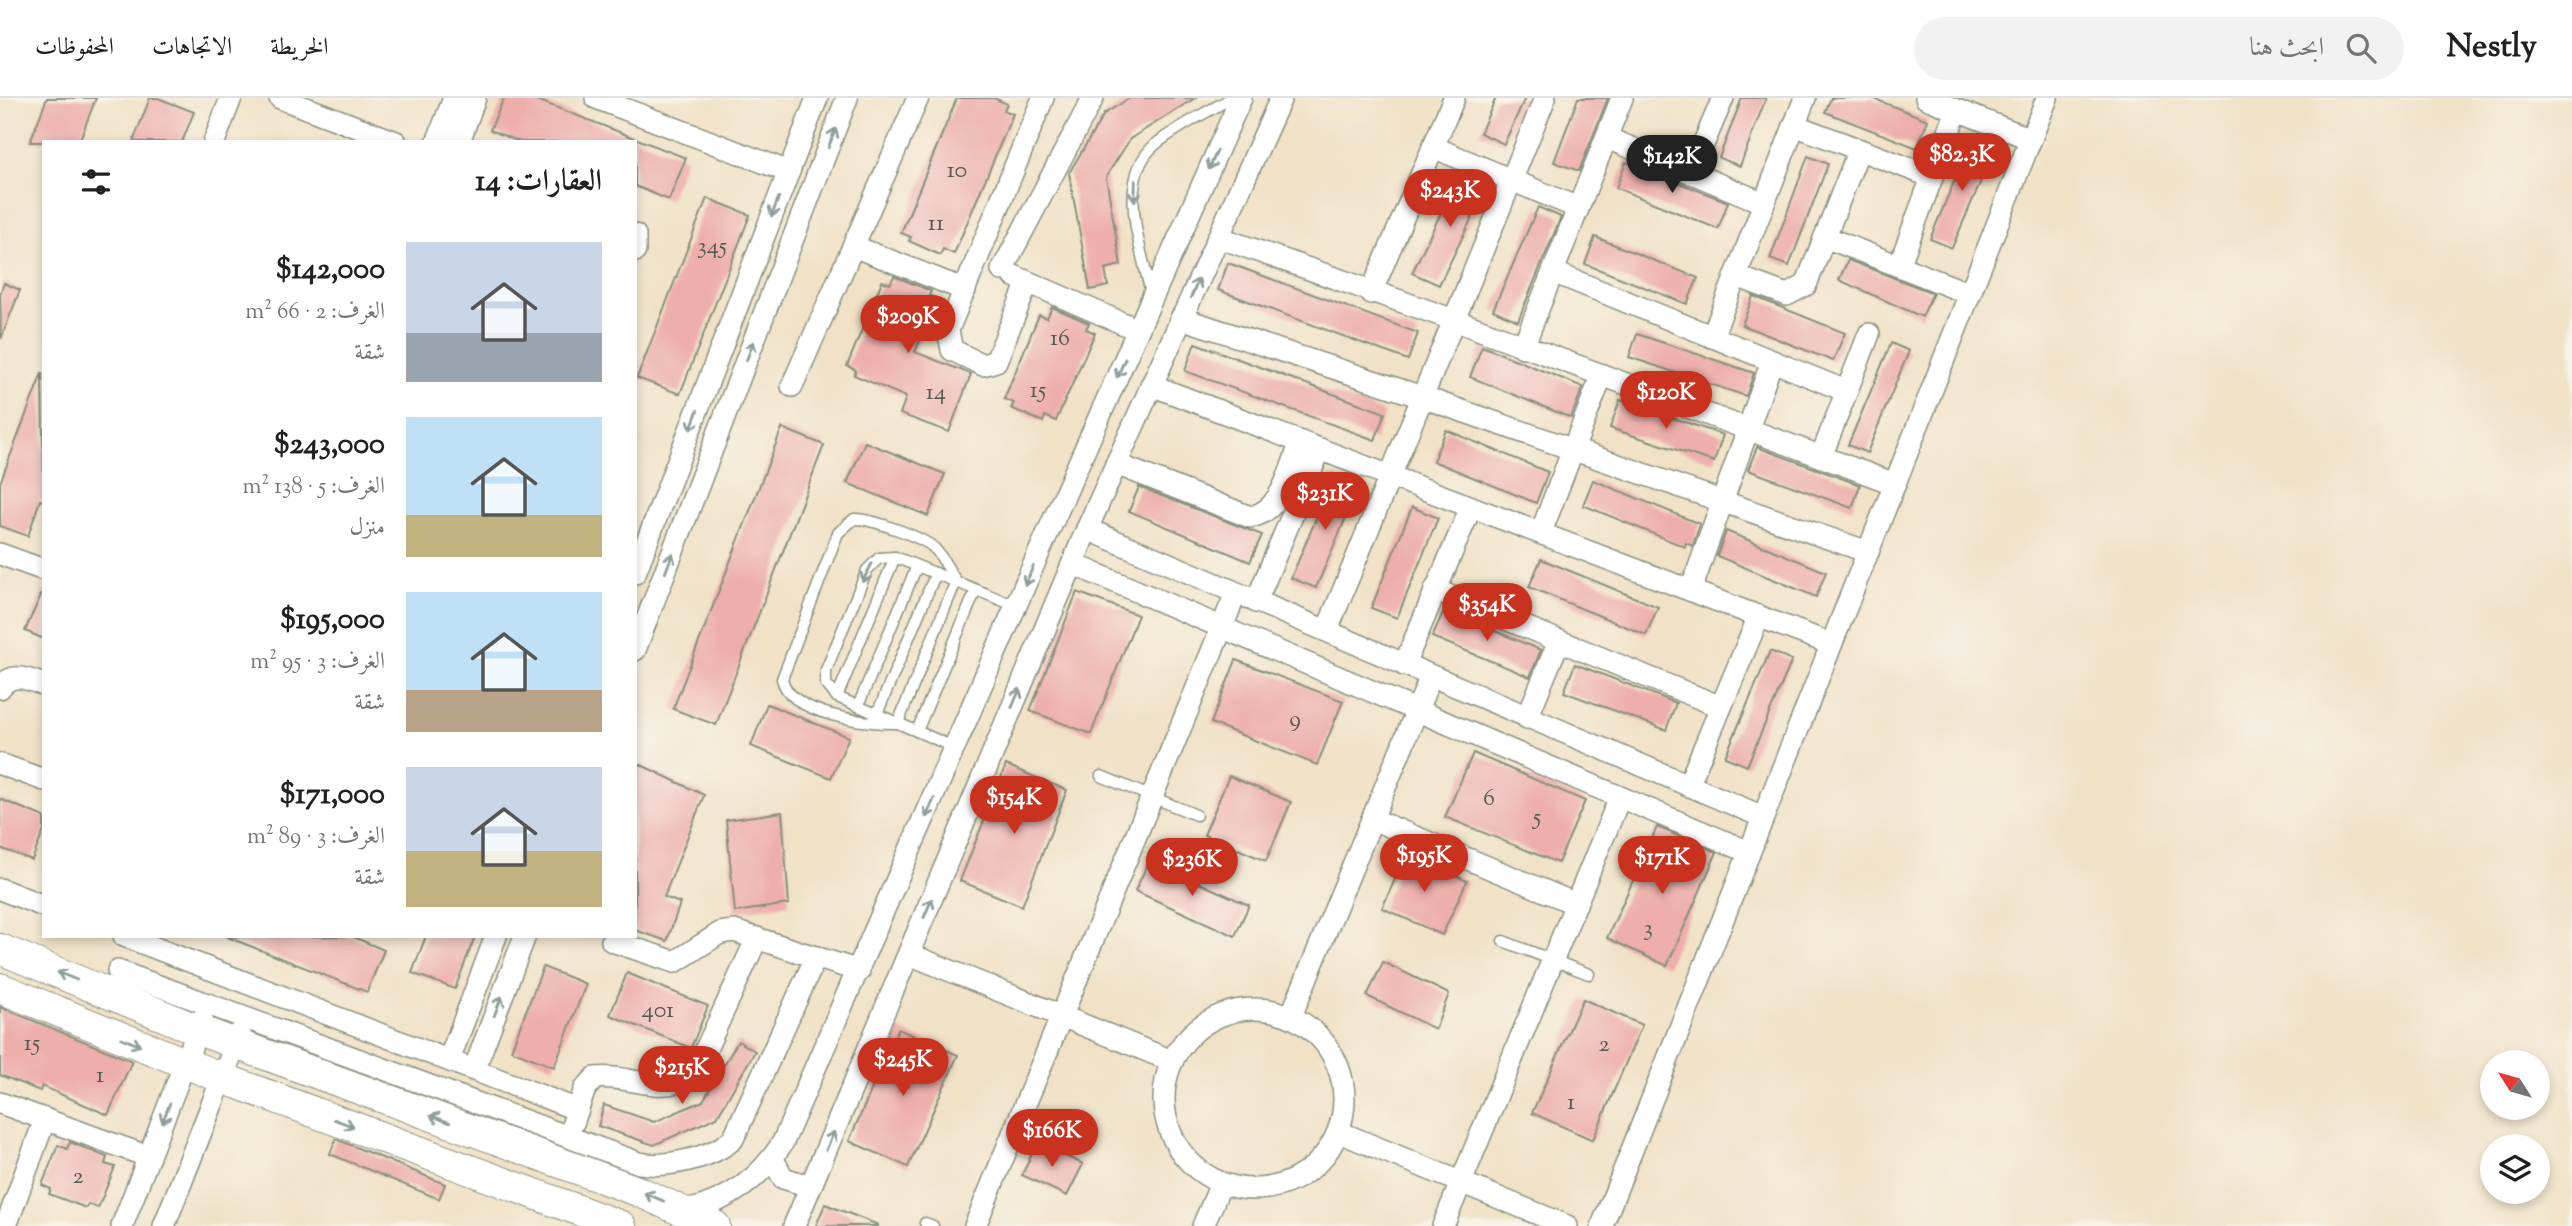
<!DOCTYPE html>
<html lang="ar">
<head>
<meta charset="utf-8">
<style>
  body { margin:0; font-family:"Sorts Mill Goudy",Amiri,serif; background:#f2f2f2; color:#202124; direction:rtl; height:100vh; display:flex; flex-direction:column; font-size:26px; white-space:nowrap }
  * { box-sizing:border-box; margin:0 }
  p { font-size:23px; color:#757577 }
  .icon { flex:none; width:38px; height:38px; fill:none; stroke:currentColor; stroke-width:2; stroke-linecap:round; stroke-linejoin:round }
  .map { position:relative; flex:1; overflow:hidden; direction:ltr }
  .sheet { position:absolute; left:42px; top:42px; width:595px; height:798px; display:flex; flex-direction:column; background:#fff; border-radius:0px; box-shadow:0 4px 10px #0003; direction:rtl }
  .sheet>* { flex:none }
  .needle { width:46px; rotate:307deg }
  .tools { position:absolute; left:2480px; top:952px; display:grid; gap:14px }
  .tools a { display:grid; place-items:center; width:70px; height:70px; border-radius:50%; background:#fff; box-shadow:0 4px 10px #0003; font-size:35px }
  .price { position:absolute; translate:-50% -60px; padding:0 16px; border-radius:24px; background:#c8321e; color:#fff; font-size:23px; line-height:46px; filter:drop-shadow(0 2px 4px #0008) }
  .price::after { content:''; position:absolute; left:50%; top:42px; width:21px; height:16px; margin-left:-10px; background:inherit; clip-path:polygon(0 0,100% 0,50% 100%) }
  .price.selected { background:#222; color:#fff }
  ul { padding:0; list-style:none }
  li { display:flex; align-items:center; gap:21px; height:175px; padding:0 35px }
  li span { display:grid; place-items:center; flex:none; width:196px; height:140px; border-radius:0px; color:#555 }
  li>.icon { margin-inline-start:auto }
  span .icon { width:84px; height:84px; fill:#fffc; stroke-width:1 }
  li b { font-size:30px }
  h2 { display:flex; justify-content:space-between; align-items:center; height:84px; padding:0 35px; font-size:30px }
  header { display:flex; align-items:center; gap:42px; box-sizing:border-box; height:98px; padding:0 35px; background:#fff; border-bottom:2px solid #e0e0e0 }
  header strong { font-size:33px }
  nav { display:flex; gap:38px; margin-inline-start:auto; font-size:24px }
  .search { width:490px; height:63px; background:#f2f2f2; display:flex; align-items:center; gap:18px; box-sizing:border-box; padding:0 24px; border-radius:38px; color:#757577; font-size:26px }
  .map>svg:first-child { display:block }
  .building { fill:#eeafac }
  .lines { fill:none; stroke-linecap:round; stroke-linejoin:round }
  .lane-casing { stroke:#88907e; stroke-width:13 }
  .street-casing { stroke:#88907e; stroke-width:24 }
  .secondary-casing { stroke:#88907e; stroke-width:32 }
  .lane { stroke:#fff; stroke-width:10 }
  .street { stroke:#fff; stroke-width:21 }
  .secondary { stroke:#fff; stroke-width:30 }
  .oneway { stroke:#8f9e9a }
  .labels { text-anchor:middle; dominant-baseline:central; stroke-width:7; stroke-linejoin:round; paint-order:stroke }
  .number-label { font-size:24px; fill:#535a52 }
</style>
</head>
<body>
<header>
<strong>Nestly</strong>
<div class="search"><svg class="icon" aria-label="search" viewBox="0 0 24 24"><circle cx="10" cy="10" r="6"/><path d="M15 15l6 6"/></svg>ابحث هنا</div>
<nav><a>الخريطة</a><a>الاتجاهات</a><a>المحفوظات</a></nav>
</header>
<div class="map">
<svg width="2572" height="1128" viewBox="0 0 2572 1128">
  <rect width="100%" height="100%" fill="#f7f3e8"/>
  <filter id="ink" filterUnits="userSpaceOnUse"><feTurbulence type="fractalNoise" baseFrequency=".0143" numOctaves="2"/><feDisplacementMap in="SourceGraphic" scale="14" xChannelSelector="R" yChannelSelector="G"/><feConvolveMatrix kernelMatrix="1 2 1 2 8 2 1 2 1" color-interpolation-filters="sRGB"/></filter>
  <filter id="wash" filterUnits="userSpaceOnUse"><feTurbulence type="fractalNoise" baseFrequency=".00686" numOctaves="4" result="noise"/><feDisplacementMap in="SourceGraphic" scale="28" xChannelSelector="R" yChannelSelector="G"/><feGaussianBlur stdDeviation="1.57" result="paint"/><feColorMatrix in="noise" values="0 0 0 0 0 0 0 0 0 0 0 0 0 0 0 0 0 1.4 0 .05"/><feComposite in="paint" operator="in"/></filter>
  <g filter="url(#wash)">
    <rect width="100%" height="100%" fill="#f1e2c7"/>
    <g id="blocks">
      <g class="building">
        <path d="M47 0H96L79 44H30Z"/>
        <path d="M150 0H158L194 14 182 44H133Z"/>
        <path d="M504 0H532L686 60 669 102 635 88V44H520L490 32Z"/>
        <path d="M957 0H994L1007 6 1004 12 1013 16 954 156 943 151 940 157 909 143 911 139 901 135Z"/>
        <path d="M1130 0H1195L1130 41 1106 79 1121 167 1105 171 1108 188 1090 192 1069 75 1104 16Z"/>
        <path d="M1496 0H1525L1504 46 1480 35Z"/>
        <path d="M1578 0H1608L1579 73 1554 64Z"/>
        <path d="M1742 0H1766L1740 68 1719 60Z"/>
        <path d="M1831 0H1872L1928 22 1917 50 1825 14Z"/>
        <path d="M1972 41 1995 50 1952 150 1930 141Z"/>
        <path d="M1808 58 1828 66 1789 168 1770 161Z"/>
        <path d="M1626 64 1728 104 1718 131 1616 90Z"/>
        <path d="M1460 75 1488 87 1439 187 1412 175Z"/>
        <path d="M707 100 750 117 680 296 637 280Z"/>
        <path d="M1538 109 1561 119 1518 223 1493 212Z"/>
        <path d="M1595 139 1698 180 1687 206 1585 166Z"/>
        <path d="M1848 162 1933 195 1922 219 1839 182Z"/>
        <path d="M1228 165 1418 235 1408 262 1218 192Z"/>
        <path d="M894 178 931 193 929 197 938 202 915 254 971 276 949 334 900 316 906 299 854 277 856 272 847 268 882 183 890 186Z"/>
        <path d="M4 185 20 192 1 241 0 196Z"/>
        <path d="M1753 198 1845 235 1833 263 1742 227Z"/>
        <path d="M1052 209 1089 225 1086 231 1095 235 1056 323 1045 318 1043 324 1011 310 1014 305 1004 301 1039 217 1047 220Z"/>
        <path d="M1637 236 1754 275 1746 298 1629 259Z"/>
        <path d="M1195 245 1385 315 1375 342 1185 273Z"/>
        <path d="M1891 245 1909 253 1867 355 1848 347Z"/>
        <path d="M1482 248 1583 289 1571 320 1470 279Z"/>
        <path d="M42 275 44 403 40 402 28 438 0 428V385Z"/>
        <path d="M1620 302 1723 337 1714 364 1610 330Z"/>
        <path d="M782 330 824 347 716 627 673 611Z"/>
        <path d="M1446 332 1548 374 1536 405 1433 363Z"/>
        <path d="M865 344 945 376 928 418 847 385Z"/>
        <path d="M1757 349 1860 387 1852 410 1748 372Z"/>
        <path d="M1334 378 1359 389 1316 490 1291 480Z"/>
        <path d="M1593 382 1700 426 1693 448 1686 445 1685 449 1583 407Z"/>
        <path d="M1139 389 1262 437 1250 464 1129 413Z"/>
        <path d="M1412 409 1438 420 1397 520 1371 510Z"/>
        <path d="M1726 433 1826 474 1816 499 1717 458Z"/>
        <path d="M1541 461 1658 509 1646 537 1529 489Z"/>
        <path d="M44 490V541L25 533Z"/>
        <path d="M1077 494 1138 517 1091 636 1030 613Z"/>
        <path d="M1444 512 1541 552 1530 579 1432 539Z"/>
        <path d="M1770 553 1792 562 1747 668 1725 659Z"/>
        <path d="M1236 562 1343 603 1317 667 1211 625Z"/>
        <path d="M1575 566 1676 605 1666 632 1564 594Z"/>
        <path d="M767 606 849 639 831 680 751 648Z"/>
        <path d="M1473 655 1585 703 1558 765 1445 719Z"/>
        <path d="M635 664 704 697 664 799 680 805 667 843 635 832Z"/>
        <path d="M1006 667 1067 692 1022 808 960 783Z"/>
        <path d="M1229 678 1291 704 1266 763 1204 737Z"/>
        <path d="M0 701 44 719V732L32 762 0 750Z"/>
        <path d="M782 714 789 806 735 814 726 722Z"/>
        <path d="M1657 729 1717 754 1667 868 1607 840Z"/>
        <path d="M1407 755 1467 783 1442 837 1382 810Z"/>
        <path d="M1149 763 1249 807 1235 838 1135 793Z"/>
        <path d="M351 838 384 852 367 894 227 839Z"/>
        <path d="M426 838H475L455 891 412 875Z"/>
        <path d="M1383 864 1449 896 1435 931 1367 898Z"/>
        <path d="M543 869 586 886 554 969 511 952Z"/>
        <path d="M627 875 708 908 691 950 610 917Z"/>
        <path d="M1583 901 1642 927 1593 1042 1532 1015Z"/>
        <path d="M0 909 132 963 108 1017 42 988 40 993 0 977Z"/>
        <path d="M898 931 958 957 908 1069 849 1043Z"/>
        <path d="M738 943 755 953 717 1019 654 1047 598 1028 604 1007 654 1024 703 1003Z"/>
        <path d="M336 1041 445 1086 439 1101 330 1056Z"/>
        <path d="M70 1044 107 1059 105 1066 115 1069 98 1110 88 1106 86 1110 49 1096 51 1091 42 1087 58 1047 67 1051Z"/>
        <path d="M1037 1045 1083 1066 1067 1098 1022 1077Z"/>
        <path d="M825 1106 878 1127V1128H816Z"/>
      </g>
    </g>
  </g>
  <g filter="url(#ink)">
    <use href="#blocks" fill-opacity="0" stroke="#88907e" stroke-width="2"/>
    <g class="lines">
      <g class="lane-casing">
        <g id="lane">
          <path d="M1151 196C1142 152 1114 80 1156 46 1179 28 1206 15 1231 0"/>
          <path d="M854 421C870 420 922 439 934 450 943 459 949 473 956 483L898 625C867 626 790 617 782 581L838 435Z"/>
          <path d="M837 599 895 459"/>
          <path d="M858 608 917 468"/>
          <path d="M877 616 936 475"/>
          <path d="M917 633 976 492"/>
          <path d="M956 650 837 599 826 586V572L867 472 879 460 895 459 1016 508"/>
          <path d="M1101 678 1196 717"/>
          <path d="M1503 843 1589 876"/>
          <path d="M925 1125 933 1128"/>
        </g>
      </g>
      <g class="street-casing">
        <g id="street">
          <path d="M280 0 396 44"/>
          <path d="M596 0 789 74"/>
          <path d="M1926 0 2031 41"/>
          <path d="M1794 27 1932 79"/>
          <path d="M1607 40 1764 105"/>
          <path d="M214 44 231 0"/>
          <path d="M437 44 454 0"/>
          <path d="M459 44 475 0"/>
          <path d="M1433 49 1578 110"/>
          <path d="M1691 75 1723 0"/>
          <path d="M635 137V153"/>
          <path d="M1218 139 1454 222 1895 386"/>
          <path d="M1825 139 1970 196"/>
          <path d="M853 148 965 192"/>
          <path d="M1899 168 1957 12"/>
          <path d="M1002 172 1093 0"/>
          <path d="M1553 174 1846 293"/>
          <path d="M1014 178 1138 232"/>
          <path d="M1736 178 1787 197 1806 187 1859 52"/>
          <path d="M1028 184 996 263 983 267 952 252 948 232 1043 0"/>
          <path d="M1371 195 1454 0"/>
          <path d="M1181 220 1422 299 1868 454"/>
          <path d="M1712 239 1805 0"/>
          <path d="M1523 249 1622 0"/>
          <path d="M1151 287 1831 546"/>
          <path d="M792 288 918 0"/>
          <path d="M1821 359 1869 236"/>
          <path d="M1116 366 1250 419C1282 414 1290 370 1301 344"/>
          <path d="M1087 431 1763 719"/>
          <path d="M1541 434 1602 277"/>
          <path d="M0 456 44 472"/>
          <path d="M1073 466 1749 754"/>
          <path d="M635 475 817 0"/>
          <path d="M1435 492 1721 609"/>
          <path d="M1691 492 1772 263"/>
          <path d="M1256 504 1320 351"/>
          <path d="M1327 532 1545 0"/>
          <path d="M635 552 847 0"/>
          <path d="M1404 567 1471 409"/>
          <path d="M0 590C12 573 27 581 44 587"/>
          <path d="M1527 620 1559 543"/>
          <path d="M0 666 44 682"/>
          <path d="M1688 688 1759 518"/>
          <path d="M1372 721 1576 806"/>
          <path d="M0 791 44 808"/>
          <path d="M124 838 578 1012"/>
          <path d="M612 843 675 864 720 835 734 833 859 873"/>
          <path d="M909 856 1172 963"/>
          <path d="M118 873 639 1065C667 1070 712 1060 733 1041L816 859"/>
          <circle cx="1254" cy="1001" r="90"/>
          <path d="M1291 918 1431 578"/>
          <path d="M449 962 496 838"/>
          <path d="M474 972 525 838"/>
          <path d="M0 1005 149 1059"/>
          <path d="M573 1025 585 991 595 980C632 975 676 1006 700 964L757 840"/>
          <path d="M1339 1034 1567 1128"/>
          <path d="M773 1061 783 1080 803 1086 813 1083"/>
          <path d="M688 1113C730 1102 760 1081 783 1044L1037 459 1241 0"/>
          <path d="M6 1128 45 1021"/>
          <path d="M122 1128 202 921"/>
          <path d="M164 1128 240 935"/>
          <path d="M794 1128 1087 431 1281 0"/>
          <path d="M975 1128 1236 495"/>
          <path d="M1203 1128 1221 1086"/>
          <path d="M1443 1128 1620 699"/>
          <path d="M1602 1128 2047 0"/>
        </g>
      </g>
      <g class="secondary-casing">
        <g id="secondary">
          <path d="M0 851 198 932 640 1094 715 1128"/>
          <path d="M0 890 222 980 621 1128"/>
        </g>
      </g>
      <use href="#lane" class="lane"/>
      <use href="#street" class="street"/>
      <use href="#secondary" class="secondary"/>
    </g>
    <defs><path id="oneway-shaft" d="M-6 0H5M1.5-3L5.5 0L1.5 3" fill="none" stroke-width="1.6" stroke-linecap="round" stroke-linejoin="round" transform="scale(1.75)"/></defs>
    <g class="oneway">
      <use href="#oneway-shaft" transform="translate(832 40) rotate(-69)"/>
      <use href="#oneway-shaft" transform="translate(1213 62) rotate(114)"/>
      <use href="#oneway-shaft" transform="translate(1135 93) rotate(92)"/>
      <use href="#oneway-shaft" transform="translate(775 109) rotate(111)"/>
      <use href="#oneway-shaft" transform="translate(1195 190) rotate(-66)"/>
      <use href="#oneway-shaft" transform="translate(750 253) rotate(-69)"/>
      <use href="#oneway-shaft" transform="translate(1121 270) rotate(114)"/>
      <use href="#oneway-shaft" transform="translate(694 322) rotate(111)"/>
      <use href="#oneway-shaft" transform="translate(669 465) rotate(-69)"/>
      <use href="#oneway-shaft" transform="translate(867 475) rotate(118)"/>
      <use href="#oneway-shaft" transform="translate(1029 478) rotate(113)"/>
      <use href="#oneway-shaft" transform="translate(1016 600) rotate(-67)"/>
      <use href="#oneway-shaft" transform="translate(930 710) rotate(114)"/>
      <use href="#oneway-shaft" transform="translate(928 810) rotate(-67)"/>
      <use href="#oneway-shaft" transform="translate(67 878) rotate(-158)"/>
      <use href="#oneway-shaft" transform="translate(498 908) rotate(-69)"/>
      <use href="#oneway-shaft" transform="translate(131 944) rotate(22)"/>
      <use href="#oneway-shaft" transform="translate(166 1015) rotate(111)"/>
      <use href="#oneway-shaft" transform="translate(440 1021) rotate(-160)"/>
      <use href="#oneway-shaft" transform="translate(344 1025) rotate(20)"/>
      <use href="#oneway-shaft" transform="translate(830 1043) rotate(-67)"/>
      <use href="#oneway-shaft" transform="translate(654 1099) rotate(-157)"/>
    </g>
  </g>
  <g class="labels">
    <g class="number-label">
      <text x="957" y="73">10</text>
      <text x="936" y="126">11</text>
      <text x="712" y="149">345</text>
      <text x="1060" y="241">16</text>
      <text x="1038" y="293">15</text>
      <text x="936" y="295">14</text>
      <text x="1295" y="622">9</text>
      <text x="1489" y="701">6</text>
      <text x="1537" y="720">5</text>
      <text x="1648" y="831">3</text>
      <text x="658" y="913">401</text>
      <text x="32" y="946">15</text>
      <text x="1604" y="947">2</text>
      <text x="100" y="978">1</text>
      <text x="1571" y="1005">1</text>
      <text x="78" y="1079">2</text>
    </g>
  </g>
</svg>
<div class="tools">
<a><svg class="needle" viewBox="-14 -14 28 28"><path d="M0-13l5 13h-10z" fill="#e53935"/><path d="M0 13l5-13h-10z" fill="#757577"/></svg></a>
<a><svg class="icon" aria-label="layers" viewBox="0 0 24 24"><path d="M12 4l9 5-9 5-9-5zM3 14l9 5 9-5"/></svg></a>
</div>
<b class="price" style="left:1962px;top:95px">$82.3K</b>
<b class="price selected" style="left:1672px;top:97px">$142K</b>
<b class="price" style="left:1450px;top:131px">$243K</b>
<b class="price" style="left:908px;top:257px">$209K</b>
<b class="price" style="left:1666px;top:333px">$120K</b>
<b class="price" style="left:1325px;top:434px">$231K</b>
<b class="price" style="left:1487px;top:545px">$354K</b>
<b class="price" style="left:1014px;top:738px">$154K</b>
<b class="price" style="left:1424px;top:796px">$195K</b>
<b class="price" style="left:1662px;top:798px">$171K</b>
<b class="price" style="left:1192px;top:800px">$236K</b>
<b class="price" style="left:903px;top:1000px">$245K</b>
<b class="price" style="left:682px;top:1008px">$215K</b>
<b class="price" style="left:1052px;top:1071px">$166K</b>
<section class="sheet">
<h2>العقارات: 14<svg class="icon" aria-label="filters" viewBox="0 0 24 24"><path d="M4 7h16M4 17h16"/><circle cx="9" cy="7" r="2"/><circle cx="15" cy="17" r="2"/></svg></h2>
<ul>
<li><span style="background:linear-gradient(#c9d6e8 65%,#9aa5b1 0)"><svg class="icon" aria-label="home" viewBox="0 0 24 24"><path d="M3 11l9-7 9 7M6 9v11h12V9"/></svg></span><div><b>$142,000</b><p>الغرف: 2 · 66 m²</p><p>شقة</p></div></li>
<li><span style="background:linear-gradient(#bfe0f5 70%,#c2b280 0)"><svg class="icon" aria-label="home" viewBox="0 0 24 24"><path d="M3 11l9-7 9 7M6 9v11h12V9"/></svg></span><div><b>$243,000</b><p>الغرف: 5 · 138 m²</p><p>منزل</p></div></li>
<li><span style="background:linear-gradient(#bfe0f5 70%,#b9a48a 0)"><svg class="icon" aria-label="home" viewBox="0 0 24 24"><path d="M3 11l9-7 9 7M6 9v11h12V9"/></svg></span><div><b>$195,000</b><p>الغرف: 3 · 95 m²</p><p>شقة</p></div></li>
<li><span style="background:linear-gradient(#c9d6e8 60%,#c2b280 0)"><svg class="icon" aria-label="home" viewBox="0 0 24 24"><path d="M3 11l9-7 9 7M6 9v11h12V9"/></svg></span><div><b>$171,000</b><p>الغرف: 3 · 89 m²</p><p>شقة</p></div></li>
</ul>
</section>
</div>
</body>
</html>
